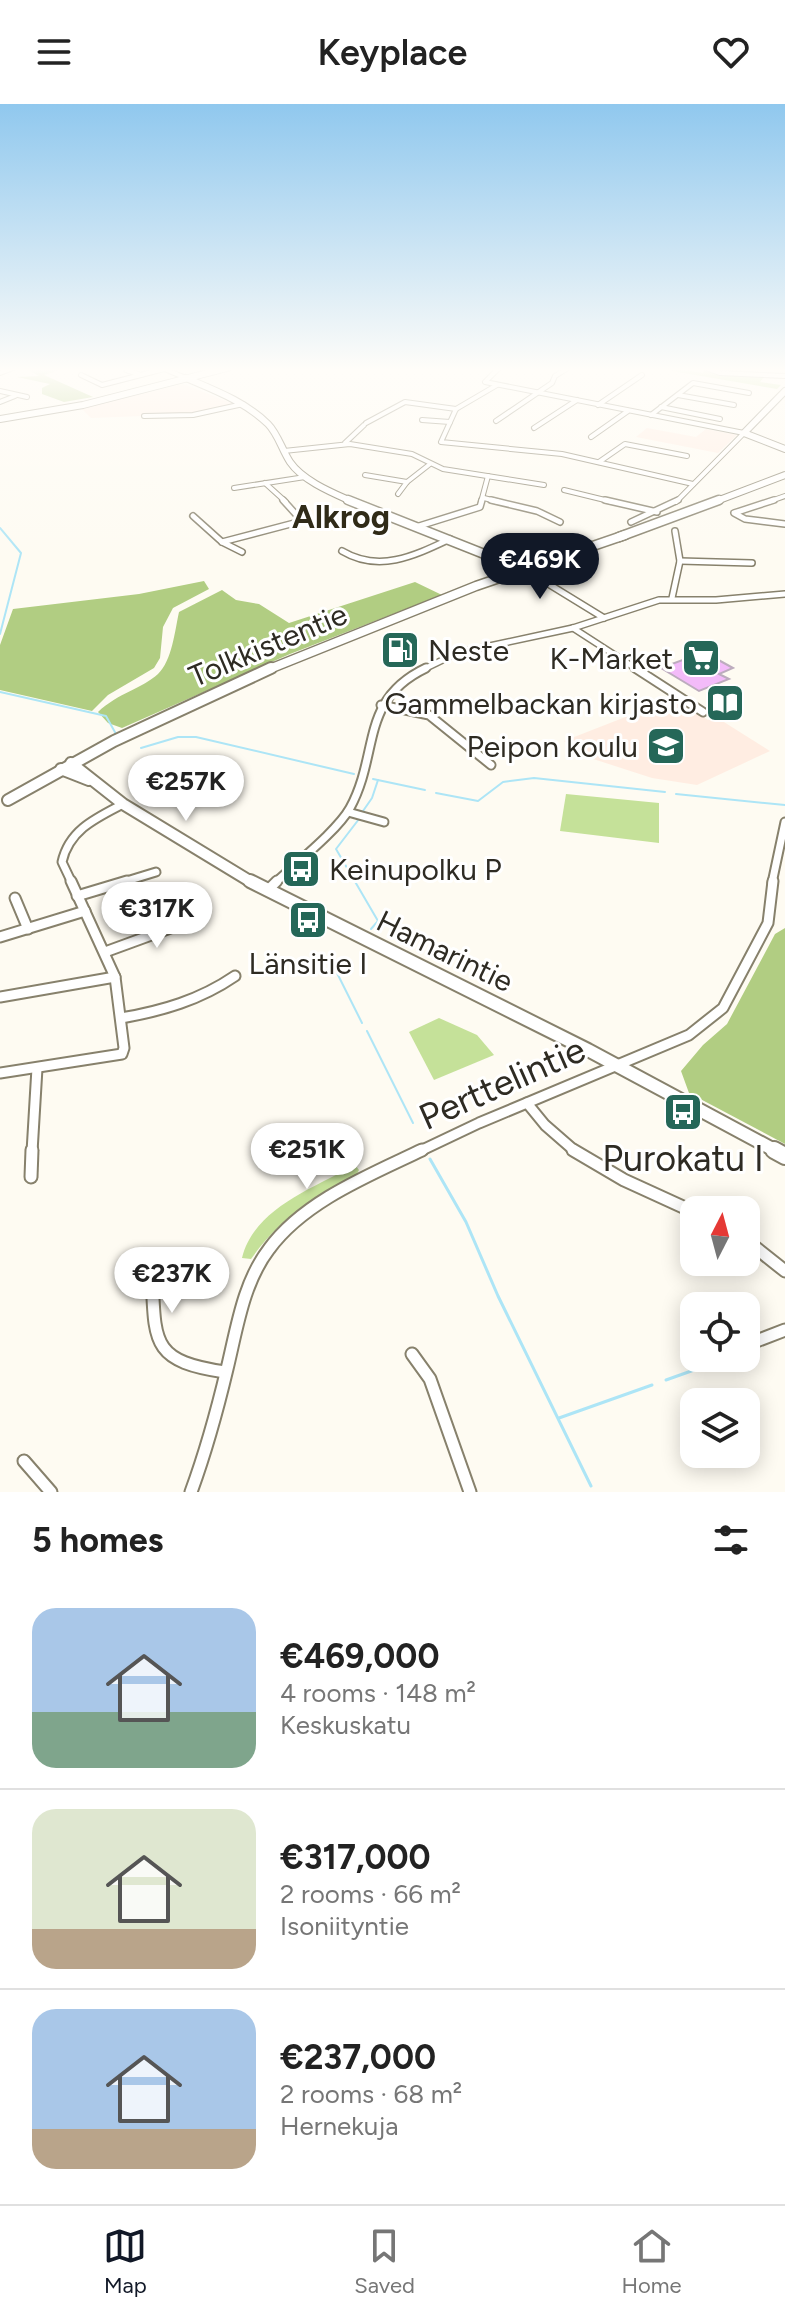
<!DOCTYPE html>
<html lang="en">
<head>
<meta charset="utf-8">
<style>
  body { margin:0; font-family:Figtree,sans-serif; background:#f6f6f6; color:#222; height:100vh; display:flex; flex-direction:column; font-size:30px; white-space:nowrap }
  * { box-sizing:border-box; margin:0 }
  p { font-size:26px; color:#767676 }
  .icon { flex:none; width:44px; height:44px; fill:none; stroke:currentColor; stroke-width:2; stroke-linecap:round; stroke-linejoin:round }
  .map { position:relative; height:1388px; overflow:hidden }
  .sheet { display:flex; flex-direction:column; background:#fff; flex:1 }
  .sheet>* { flex:none }
  .needle { width:52px; rotate:6deg }
  .tools { position:absolute; left:680px; top:1092px; display:grid; gap:16px }
  .tools a { display:grid; place-items:center; width:80px; height:80px; border-radius:16px; background:#fff; box-shadow:0 4px 20px #0003; font-size:40px }
  .price { position:absolute; translate:-50% -68px; padding:0 18px; border-radius:28px; background:#fff; color:#222; font-size:26px; line-height:52px; filter:drop-shadow(0 2px 4px #0008) }
  .price::after { content:''; position:absolute; left:50%; top:48px; width:24px; height:18px; margin-left:-12px; background:inherit; clip-path:polygon(0 0,100% 0,50% 100%) }
  .price.on { background:#111827; color:#fff }
  ul { padding:0; list-style:none }
  li { display:flex; align-items:center; gap:24px; height:200px; padding:0 32px }
  li+li { border-top:2px solid #e0e0e0 }
  li span { display:grid; place-items:center; flex:none; width:224px; height:160px; border-radius:24px; color:#555 }
  li>.icon { margin-inline-start:auto }
  span .icon { width:96px; height:96px; fill:#fffc; stroke-width:1 }
  li b { font-size:34px }
  h2 { display:flex; justify-content:space-between; align-items:center; height:96px; padding:0 32px; font-size:34px }
  header { display:flex; justify-content:space-between; align-items:center; height:104px; padding:0 32px; background:#fff; font-size:36px; font-weight:600 }
  .tab-bar { display:flex; justify-content:space-around; align-items:center; height:112px; border-top:2px solid #e0e0e0; background:#fff; font-size:22px; color:#767676 }
  .tab-bar a { display:grid; justify-items:center; gap:4px }
  .tab-bar .on { color:#111827 }
  .map>svg:first-child { display:block }
  .education { fill:#ffede2 }
  .green { fill:#c5e199 }
  .forest { fill:#b1cd82 }
  .lines { fill:none; stroke-linecap:round; stroke-linejoin:round }
  .stream-far1 { stroke:#ade5f6; stroke-width:2 }
  .stream { stroke:#ade5f6; stroke-width:3 }
  .building { fill:#f3bbf9; stroke:#bdacbe; stroke-width:2 }
  .street-far4-casing { stroke:#87816c; stroke-width:6 }
  .street-far3-casing { stroke:#87816c; stroke-width:8 }
  .street-far2-casing { stroke:#87816c; stroke-width:11 }
  .street-far1-casing { stroke:#87816c; stroke-width:13 }
  .street-casing { stroke:#87816c; stroke-width:15 }
  .secondary-far4-casing { stroke:#87816c; stroke-width:8 }
  .secondary-far3-casing { stroke:#87816c; stroke-width:11 }
  .secondary-far2-casing { stroke:#87816c; stroke-width:14 }
  .secondary-far1-casing { stroke:#87816c; stroke-width:16 }
  .secondary-casing { stroke:#87816c; stroke-width:20 }
  .street-far4 { stroke:#fff; stroke-width:4 }
  .street-far3 { stroke:#fff; stroke-width:5 }
  .street-far2 { stroke:#fff; stroke-width:7 }
  .street-far1 { stroke:#fff; stroke-width:9 }
  .street { stroke:#fff; stroke-width:11 }
  .secondary-far4 { stroke:#fff; stroke-width:6 }
  .secondary-far3 { stroke:#fff; stroke-width:8 }
  .secondary-far2 { stroke:#fff; stroke-width:10 }
  .secondary-far1 { stroke:#fff; stroke-width:12 }
  .secondary { stroke:#fff; stroke-width:16 }
  .labels { text-anchor:middle; dominant-baseline:central; stroke-width:6; stroke-linejoin:round; paint-order:stroke }
  .street-label { font-size:30px; fill:#2e2b23; stroke:#fff }
  .poi-label { font-size:30px; fill:#2e2b23; stroke:#fff; text-anchor:end }
  .far-district-label { font-size:32px; font-weight:bold; fill:#302b18; stroke:#fff }
  .near-street-label { font-size:36px; fill:#2e2b23; stroke:#fff }
  .near-poi-label { font-size:36px; fill:#2e2b23; stroke:#fff }
</style>
</head>
<body>
<header><svg class="icon" aria-label="menu" viewBox="0 0 24 24"><path d="M4 6h16M4 12h16M4 18h16"/></svg>Keyplace<svg class="icon" aria-label="heart" viewBox="0 0 24 24"><path d="M12 20l-8-8c-3-5 5-10 8-4 3-6 11-1 8 4z"/></svg></header>
<div class="map">
<svg width="785" height="1388" viewBox="0 0 785 1388">
  <rect width="100%" height="100%" fill="#fefbf2"/>
  <g class="education">
    <path d="M183 280 234 300 194 310 91 314 81 304Z"/>
    <path d="M647 324 696 333 706 325 737 331 718 349 636 333Z"/>
    <path d="M674 594 708 616 716 613 770 647 697 681 652 674 584 652 564 637Z"/>
  </g>
  <g class="green">
    <path d="M672 264 703 269 704 265 716 269 765 272 760 278 781 281 777 285 672 267Z"/>
    <path d="M566 690 659 699V739L560 727Z"/>
    <path d="M439 914 477 931 494 951 434 976 409 928Z"/>
    <path d="M355 1061 359 1066 357 1070C315 1092 279 1115 251 1155L242 1154C254 1104 314 1084 355 1061Z"/>
  </g>
  <g class="forest">
    <path d="M53 264 59 266 44 271 93 293 64 298 42 290V284L50 280 17 273 39 272 27 265Z"/>
    <path d="M204 477 209 485 173 504 163 523 160 554 154 564 108 591 92 607 0 586V541L13 505 139 490Z"/>
    <path d="M415 478 442 491 290 550 122 624 108 619 98 608C118 589 143 584 158 570 172 557 175 526 179 508L222 486 236 496 259 500 289 519Z"/>
    <path d="M785 824V1040L689 989 681 967 703 941 727 920 775 830Z"/>
  </g>
  <g class="lines">
    <g class="stream-far1">
      <path d="M0 424 21 449 0 530"/>
      <path d="M0 588 106 612 116 630"/>
      <path d="M141 644 178 633H196L354 670"/>
      <path d="M373 675 425 686"/>
      <path d="M436 689 478 697 503 678 534 674 665 688"/>
      <path d="M676 690 785 701"/>
      <path d="M363 707 372 694 378 676"/>
      <path d="M359 715 336 745 378 817 371 825"/>
      <path d="M329 853 362 919"/>
      <path d="M367 927 413 1019"/>
    </g>
    <g class="stream">
      <path d="M430 1055 466 1118 498 1192 591 1382"/>
      <path d="M666 1276 725 1255"/>
      <path d="M559 1314 652 1281"/>
    </g>
  </g>
  <path class="building" d="M704 548 733 564 719 570 729 575 699 587 661 564Z"/>
  <g class="lines">
    <g class="street-far4-casing">
      <g id="street-far4">
        <path d="M162 264 186 274"/>
        <path d="M499 264 485 278 744 329"/>
        <path d="M706 264 720 269 785 272"/>
        <path d="M126 266 141 271"/>
        <path d="M0 269 13 264"/>
        <path d="M81 271 102 281 164 265"/>
        <path d="M497 281 456 305 441 338 562 350 693 380"/>
        <path d="M0 287 27 293"/>
        <path d="M678 291 734 301"/>
        <path d="M0 298 15 292"/>
        <path d="M598 301 642 271"/>
        <path d="M661 303 720 315"/>
        <path d="M651 311 693 279 749 289"/>
        <path d="M144 312 193 311 243 300"/>
        <path d="M422 316 450 318"/>
        <path d="M496 317 552 279 555 272 568 264"/>
        <path d="M366 319 405 298 456 305"/>
        <path d="M534 324 577 296"/>
        <path d="M591 333 628 307"/>
        <path d="M345 339 364 321"/>
        <path d="M284 347 350 340 412 350 443 365 544 381"/>
        <path d="M599 358 625 340 687 352"/>
        <path d="M365 371 407 378"/>
        <path d="M265 379 286 398"/>
        <path d="M234 384 305 373"/>
        <path d="M564 386 613 398"/>
        <path d="M398 390 407 378 430 360"/>
        <path d="M484 394 499 398"/>
        <path d="M481 398 488 372"/>
        <path d="M676 398 744 329"/>
        <path d="M768 398 785 392"/>
      </g>
    </g>
    <g class="street-far3-casing">
      <g id="street-far3">
        <path d="M491 396 537 407 560 418"/>
        <path d="M605 396 657 408"/>
        <path d="M774 396 734 409 745 415 785 420"/>
        <path d="M193 412 222 438 242 448"/>
        <path d="M631 418 678 396"/>
        <path d="M416 423 480 403 482 396"/>
        <path d="M222 438 302 417 283 396"/>
        <path d="M342 447C379 469 414 452 450 435"/>
        <path d="M680 457 752 459"/>
        <path d="M529 468 604 514"/>
        <path d="M672 494 680 457 675 427"/>
        <path d="M573 524 638 566"/>
        <path d="M422 566 457 549 573 524 659 496H716L785 490"/>
      </g>
    </g>
    <g class="street-far2-casing">
      <g id="street-far2">
        <path d="M635 564 703 608"/>
        <path d="M381 601 429 611 491 661"/>
        <path d="M348 708 384 718"/>
        <path d="M72 779 62 758C69 726 96 714 123 700"/>
        <path d="M120 779 156 768"/>
        <path d="M275 779C295 760 338 726 350 704 380 649 359 596 426 564"/>
        <path d="M772 779 785 718"/>
      </g>
    </g>
    <g class="street-far1-casing">
      <g id="street-far1">
        <path d="M268 786 277 777"/>
        <path d="M77 792 127 777"/>
        <path d="M15 794 28 825"/>
        <path d="M0 833 85 807"/>
        <path d="M105 848 198 814"/>
        <path d="M0 893 115 873"/>
        <path d="M121 914C162 907 200 896 235 872"/>
        <path d="M0 969 122 950 124 944 115 873 71 777"/>
        <path d="M527 999 545 1021 576 1048"/>
        <path d="M32 1048 37 964"/>
        <path d="M418 1048 479 1019 689 931 723 904 768 819 773 777"/>
      </g>
    </g>
    <g class="street-casing">
      <g id="street">
        <path d="M573 1046 624 1076 694 1108"/>
        <path d="M31 1073 32 1046"/>
        <path d="M746 1136 785 1167"/>
        <path d="M152 1171C155 1239 151 1257 225 1268"/>
        <path d="M746 1241 785 1226"/>
        <path d="M412 1250 430 1275 470 1388"/>
        <path d="M24 1357 51 1388"/>
        <path d="M191 1388C206 1347 217 1307 227 1265 237 1224 243 1179 269 1145 304 1097 370 1071 422 1046"/>
      </g>
    </g>
    <g class="secondary-far4-casing">
      <g id="secondary-far4">
        <path d="M186 274C214 286 246 298 268 320 278 330 282 346 290 358 303 377 333 389 353 398"/>
        <path d="M785 287 744 329 785 345"/>
        <path d="M0 315 83 301 227 264"/>
        <path d="M714 398 785 371"/>
      </g>
    </g>
    <g class="secondary-far3-casing">
      <g id="secondary-far3">
        <path d="M348 396 527 467"/>
        <path d="M619 433 719 396"/>
        <path d="M267 566 476 482 625 431"/>
      </g>
    </g>
    <g class="secondary-far2-casing">
      <g id="secondary-far2">
        <path d="M71 659 123 700 253 779"/>
        <path d="M61 665 89 676"/>
        <path d="M8 696 114 637 271 564"/>
      </g>
    </g>
    <g class="secondary-far1-casing">
      <path id="secondary-far1" d="M250 777 588 946 778 1048"/>
    </g>
    <g class="secondary-casing">
      <path id="secondary" d="M774 1046 785 1052"/>
    </g>
    <use href="#street-far4" class="street-far4"/>
    <use href="#street-far3" class="street-far3"/>
    <use href="#street-far2" class="street-far2"/>
    <use href="#street-far1" class="street-far1"/>
    <use href="#street" class="street"/>
    <use href="#secondary-far4" class="secondary-far4"/>
    <use href="#secondary-far3" class="secondary-far3"/>
    <use href="#secondary-far2" class="secondary-far2"/>
    <use href="#secondary-far1" class="secondary-far1"/>
    <use href="#secondary" class="secondary"/>
  </g>
  <linearGradient id="sky" x2="0" y2="1"><stop stop-color="#90c8ee"/><stop offset="0.58" stop-color="#fffdf9"/><stop offset="1" stop-color="#fffdf9" stop-opacity="0"/></linearGradient>
  <rect width="785" height="458" fill="url(#sky)"/>
  <defs>
    <g id="fuel-square" transform="scale(2)"><rect x="-9" y="-9" width="18" height="18" rx="4" fill="#256758" stroke="#fff"/><path d="M-5.5-6h7V0h2V4h1.3V-2.5L3-4.5l.8-.8L6-3V5H2.5V1h-1V6h-7ZM-4.2-4.7v3.2H.2V-4.7Z" fill="#fff"/></g>
    <g id="supermarket-square" transform="scale(2)"><rect x="-9" y="-9" width="18" height="18" rx="4" fill="#256758" stroke="#fff"/><path d="M-6-5.5h2.5l.6 2H6L4.5 2H-2.5L-4.4-4H-6ZM-1.5 3.2a1.3 1.3 0 1 0 .1 0ZM3 3.2a1.3 1.3 0 1 0 .1 0Z" fill="#fff"/></g>
    <g id="library-square" transform="scale(2)"><rect x="-9" y="-9" width="18" height="18" rx="4" fill="#256758" stroke="#fff"/><path d="M-6-4Q-3-5.5-.7-3.5V5Q-3 3-6 4ZM6-4Q3-5.5 .7-3.5V5Q3 3 6 4Z" fill="#fff"/></g>
    <g id="school-square" transform="scale(2)"><rect x="-9" y="-9" width="18" height="18" rx="4" fill="#256758" stroke="#fff"/><path d="M0-5L7-2L0 1L-7-2ZM-4 1L0 2.5L4 1V4Q0 6-4 4Z" fill="#fff"/></g>
    <g id="bus-square" transform="scale(2)"><rect x="-9" y="-9" width="18" height="18" rx="4" fill="#256758" stroke="#fff"/><path d="M-5-6H5V4H4V6H2V4H-2V6H-4V4H-5ZM-3.5-4V0h7V-4ZM-3.5 1.2v1.5H-2V1.2ZM2 1.2v1.5H3.5V1.2Z" fill="#fff"/></g>
  </defs>
  <g fill-rule="evenodd">
    <use href="#fuel-square" x="400" y="546"/>
    <use href="#supermarket-square" x="701" y="554"/>
    <use href="#library-square" x="725" y="599"/>
    <use href="#school-square" x="666" y="642"/>
    <use href="#bus-square" x="301" y="765"/>
    <use href="#bus-square" x="308" y="816"/>
    <use href="#bus-square" x="683" y="1008"/>
  </g>
  <g class="labels">
    <g class="street-label">
      <text transform="translate(268 541) rotate(-23)">Tolkkistentie</text>
      <text transform="translate(445 847) rotate(26)">Hamarintie</text>
    </g>
    <g class="poi-label">
      <text x="428" y="546" text-anchor="start">Neste</text>
      <text x="673" y="554">K-Market</text>
      <text x="697" y="599">Gammelbackan kirjasto</text>
      <text x="638" y="642">Peipon koulu</text>
      <text x="329" y="765" text-anchor="start">Keinupolku P</text>
      <text x="308" y="859" text-anchor="middle">Länsitie I</text>
    </g>
    <g class="far-district-label">
      <text x="341" y="413">Alkrog</text>
    </g>
    <g class="near-street-label">
      <text transform="translate(502 979) rotate(-24)">Perttelintie</text>
    </g>
    <g class="near-poi-label">
      <text x="683" y="1054">Purokatu I</text>
    </g>
  </g>
</svg>
<div class="tools">
<a><svg class="needle" viewBox="-14 -14 28 28"><path d="M0-13l5 13h-10z" fill="#e53935"/><path d="M0 13l5-13h-10z" fill="#767676"/></svg></a>
<a><svg class="icon" aria-label="locate" viewBox="0 0 24 24"><circle cx="12" cy="12" r="6"/><path d="M12 2v4M12 18v4M2 12h4M18 12h4"/></svg></a>
<a><svg class="icon" aria-label="layers" viewBox="0 0 24 24"><path d="M12 4l9 5-9 5-9-5zM3 14l9 5 9-5"/></svg></a>
</div>
<b class="price on" style="left:540px;top:497px">€469K</b>
<b class="price" style="left:186px;top:719px">€257K</b>
<b class="price" style="left:157px;top:846px">€317K</b>
<b class="price" style="left:307px;top:1087px">€251K</b>
<b class="price" style="left:172px;top:1211px">€237K</b>
</div>
<section class="sheet">
<h2>5 homes<svg class="icon" aria-label="filters" viewBox="0 0 24 24"><path d="M4 7h16M4 17h16"/><circle cx="9" cy="7" r="2"/><circle cx="15" cy="17" r="2"/></svg></h2>
<ul>
<li><span style="background:linear-gradient(#a9c7e8 65%,#7fa58c 0)"><svg class="icon" aria-label="home" viewBox="0 0 24 24"><path d="M3 11l9-7 9 7M6 9v11h12V9"/></svg></span><div><b>€469,000</b><p>4 rooms · 148 m²</p><p>Keskuskatu</p></div></li>
<li><span style="background:linear-gradient(#dfe7d0 75%,#b9a48a 0)"><svg class="icon" aria-label="home" viewBox="0 0 24 24"><path d="M3 11l9-7 9 7M6 9v11h12V9"/></svg></span><div><b>€317,000</b><p>2 rooms · 66 m²</p><p>Isoniityntie</p></div></li>
<li><span style="background:linear-gradient(#a9c7e8 75%,#b9a48a 0)"><svg class="icon" aria-label="home" viewBox="0 0 24 24"><path d="M3 11l9-7 9 7M6 9v11h12V9"/></svg></span><div><b>€237,000</b><p>2 rooms · 68 m²</p><p>Hernekuja</p></div></li>
</ul>
</section>
<nav class="tab-bar">
<a class="on"><svg class="icon" aria-label="map" viewBox="0 0 24 24"><path d="M3 6l6-2 6 2 6-2v14l-6 2-6-2-6 2zM9 4v14M15 6v14"/></svg>Map</a>
<a><svg class="icon" aria-label="saved" viewBox="0 0 24 24"><path d="M7 4h10v16l-5-4-5 4z"/></svg>Saved</a>
<a><svg class="icon" aria-label="home" viewBox="0 0 24 24"><path d="M3 11l9-7 9 7M6 9v11h12V9"/></svg>Home</a>
</nav>
</body>
</html>
